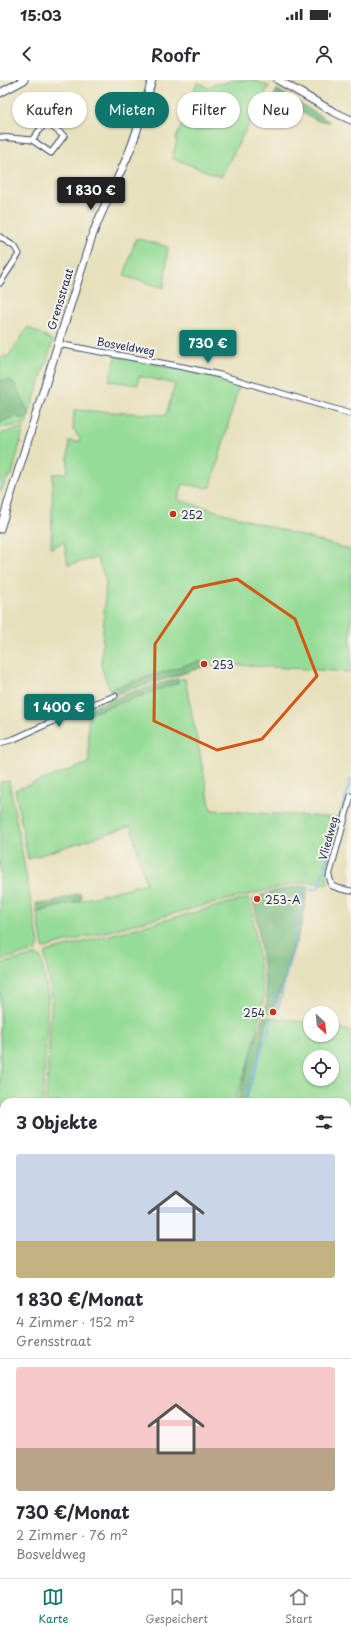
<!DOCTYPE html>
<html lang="de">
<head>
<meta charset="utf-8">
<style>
  body { margin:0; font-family:"Playpen Sans",sans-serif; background:#f7f7f7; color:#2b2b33; height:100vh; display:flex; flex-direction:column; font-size:15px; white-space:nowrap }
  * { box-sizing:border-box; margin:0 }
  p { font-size:13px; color:#7c7c81 }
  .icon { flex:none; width:22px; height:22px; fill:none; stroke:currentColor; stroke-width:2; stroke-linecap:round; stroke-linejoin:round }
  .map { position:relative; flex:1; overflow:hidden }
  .sheet { position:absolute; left:0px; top:1018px; width:351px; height:480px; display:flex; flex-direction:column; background:#fff; border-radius:12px 12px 0 0; box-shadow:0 1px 3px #0004 }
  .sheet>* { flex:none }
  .guide { position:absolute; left:12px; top:12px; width:327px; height:36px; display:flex; gap:8px }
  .needle { width:26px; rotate:153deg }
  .buttons { position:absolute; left:303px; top:926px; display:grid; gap:8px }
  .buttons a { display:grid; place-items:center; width:36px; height:36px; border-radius:50%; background:#fff; box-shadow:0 1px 3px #0004; font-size:20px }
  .price { position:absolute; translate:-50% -34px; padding:0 9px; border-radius:4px; background:#0f766e; color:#fff; font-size:13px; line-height:26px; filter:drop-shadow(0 1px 2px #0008) }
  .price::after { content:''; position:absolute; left:50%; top:24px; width:12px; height:9px; margin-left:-6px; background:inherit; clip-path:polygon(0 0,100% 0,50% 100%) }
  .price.active { background:#222; color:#fff }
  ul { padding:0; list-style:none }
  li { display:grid; align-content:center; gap:8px; height:212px; padding:0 16px }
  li+li { border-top:1px solid #e1e1e2 }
  li span { display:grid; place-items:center; height:124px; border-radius:4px; color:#555 }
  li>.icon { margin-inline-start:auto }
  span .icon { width:72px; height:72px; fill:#fffc; stroke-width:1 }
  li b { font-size:17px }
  h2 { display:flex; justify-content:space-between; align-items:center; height:48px; padding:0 16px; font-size:17px }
  .pill { padding:0 14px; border-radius:18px; background:#fff; box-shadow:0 1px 3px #0004; font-size:14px; line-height:36px }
  .pill.active { background:#0f766e; color:#fff }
  .status { display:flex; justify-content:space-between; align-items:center; height:28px; padding:0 20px; background:#fff; direction:ltr }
  .status svg { height:11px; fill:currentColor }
  header { display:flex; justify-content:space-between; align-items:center; height:52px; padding:0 16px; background:#fff; font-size:18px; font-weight:600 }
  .menu { display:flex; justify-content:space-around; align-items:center; height:56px; border-top:1px solid #e1e1e2; background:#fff; font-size:11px; color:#7c7c81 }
  .menu a { display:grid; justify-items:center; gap:2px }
  .menu .active { color:#0f766e }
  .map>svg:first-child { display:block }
  .green { fill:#95dc96; stroke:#58867a; fill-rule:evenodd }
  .forest { fill:#78bc7f; stroke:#4a766e }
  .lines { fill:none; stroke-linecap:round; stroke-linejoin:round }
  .stream { stroke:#70ace1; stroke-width:2 }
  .street-casing { stroke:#3a4a6c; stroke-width:7 }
  .secondary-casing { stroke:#3a4a6c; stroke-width:9 }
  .street { stroke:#fff; stroke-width:5 }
  .secondary { stroke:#fff; stroke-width:7 }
  .marked { fill:none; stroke:#d45514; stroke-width:3; stroke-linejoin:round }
  .poi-dot { fill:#c8321e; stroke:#f7f3e8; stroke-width:1.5 }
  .labels { text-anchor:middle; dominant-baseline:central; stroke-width:4; stroke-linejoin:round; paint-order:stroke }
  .street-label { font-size:11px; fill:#1b2f5e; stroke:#f7f3e8 }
  .poi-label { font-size:11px; fill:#1b2f5e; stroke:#f7f3e8; text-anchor:start }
</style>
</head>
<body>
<div class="status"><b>15:03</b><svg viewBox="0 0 49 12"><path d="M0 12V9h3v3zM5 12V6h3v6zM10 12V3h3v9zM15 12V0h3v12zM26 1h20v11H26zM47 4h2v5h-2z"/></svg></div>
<header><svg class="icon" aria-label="back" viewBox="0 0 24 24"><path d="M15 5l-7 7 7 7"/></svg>Roofr<svg class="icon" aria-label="person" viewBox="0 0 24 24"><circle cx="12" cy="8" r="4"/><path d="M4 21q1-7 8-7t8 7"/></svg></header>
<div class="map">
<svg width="351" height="1498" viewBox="0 0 351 1498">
  <rect width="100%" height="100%" fill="#f7f3e8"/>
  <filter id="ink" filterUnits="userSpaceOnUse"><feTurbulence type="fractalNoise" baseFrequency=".025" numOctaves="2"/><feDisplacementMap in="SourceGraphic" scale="8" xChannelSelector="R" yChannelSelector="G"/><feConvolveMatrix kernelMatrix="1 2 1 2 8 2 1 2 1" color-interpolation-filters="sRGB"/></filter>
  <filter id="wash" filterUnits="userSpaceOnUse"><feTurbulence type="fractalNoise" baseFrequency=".012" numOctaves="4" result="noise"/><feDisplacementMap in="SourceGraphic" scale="16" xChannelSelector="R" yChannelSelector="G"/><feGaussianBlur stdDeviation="0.9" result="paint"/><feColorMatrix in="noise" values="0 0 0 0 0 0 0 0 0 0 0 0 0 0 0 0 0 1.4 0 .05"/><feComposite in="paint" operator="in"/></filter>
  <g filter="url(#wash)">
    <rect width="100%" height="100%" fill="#e7e0bc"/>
    <g class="green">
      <path d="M231 0H253L269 6 221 97 172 78 177 61 175 60 193 21 189 19 198 2 208 8C215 2 224 5 231 0Z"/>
      <path d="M136 158 168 167 164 208 124 196Z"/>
      <path d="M28 247 53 261 26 344 0 348V334L2 342 15 336 23 339 15 304 11 301H0V281L4 276 8 277Z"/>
      <path d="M116 276 240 302 211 407 206 408 183 404 178 420 351 470V592L222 584 204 586 176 596 111 614 101 586 106 501 97 478 68 485 64 462 51 468 53 394 67 393 69 361 79 362 80 356 76 355V351H73L74 330 166 335 175 304 139 296 138 305 109 301Z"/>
      <path d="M24 347 12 395 8 397 0 412V354Z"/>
      <path d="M177 599H185L211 730 343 738 328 789 327 796 328 804 305 802 293 804 198 827 45 868 43 867 37 832 146 803 131 746 28 779 15 710 89 683 88 629 130 613Z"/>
      <path d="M9 701 39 865 36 871 0 880V702Z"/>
      <path d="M244 819H249L251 824 264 919 252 972 235 1022H46L52 913 45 879 46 872Z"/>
      <path d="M36 875 41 878 48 916 43 1022H4V1087H0V884Z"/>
      <path d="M270 937 310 943V955H332V947L351 951V1101H347V1022H245L259 979 264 949ZM310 977H332V999H310Z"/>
      <path d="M4 1250V1329H0V1263Z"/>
      <path d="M0 1458H4V1494H20V1498H0Z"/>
      <path d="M37 1494H251L252 1498H37Z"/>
    </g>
    <g class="forest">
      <path d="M277 10H278L330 42 318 41 274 16Z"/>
      <path d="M8 300 15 304 30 336 23 339 15 336 1 342 0 334V301Z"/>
      <path d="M199 581 201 582 203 587 114 615 111 614 110 609Z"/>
      <path d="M177 599 178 603 175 604 89 634 88 629 130 613Z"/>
      <path d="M300 806H308L302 843 273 933H265L267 919 257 839 253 819 271 812Z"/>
      <path d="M80 813 81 817 79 821 37 832 36 823H48Z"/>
      <path d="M264 936 270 937 264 949 259 979 245 1022H238L254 964Z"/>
    </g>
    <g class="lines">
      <g class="stream">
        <path d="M273 914 274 919 273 930"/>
        <path d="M273 931 278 928 282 913 304 812 306 809H318L319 807 351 699"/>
        <path d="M244 1022 272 940"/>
        <path d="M347 1444H351"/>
        <path d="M258 1494 260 1498"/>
      </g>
    </g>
  </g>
  <g filter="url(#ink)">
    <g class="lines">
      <g class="street-casing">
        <g id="street">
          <path d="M0 57 32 60 46 42 64 56 51 73 32 60"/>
          <path d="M0 157 15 167 19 174 0 203"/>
          <path d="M58 264 183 287 220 295 351 334"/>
          <path d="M0 663 14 659 87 626 115 616"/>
          <path d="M351 716 329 796 332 806 341 809 351 811"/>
          <path d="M0 1089H4"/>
          <path d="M347 1113H351"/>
        </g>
      </g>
      <g class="secondary-casing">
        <g id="secondary">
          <path d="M278 0 332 31 351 40"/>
          <path d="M0 13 24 0"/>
          <path d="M0 449 91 159C102 128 118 100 130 70 139 47 145 23 152 0"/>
        </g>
      </g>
      <use href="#street" class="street"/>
      <use href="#secondary" class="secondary"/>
    </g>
  </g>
  <path class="marked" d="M237 499 295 539 317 596 262 659 217 670 154 641 155 564 193 508Z"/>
  <g class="poi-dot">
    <circle cx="173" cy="434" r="4"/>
    <circle cx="204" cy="584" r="4"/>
    <circle cx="257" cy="819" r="4"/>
    <circle cx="273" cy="932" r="4"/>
  </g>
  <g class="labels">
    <g class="street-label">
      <text transform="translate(60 219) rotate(-73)">Grensstraat</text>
      <text transform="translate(126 266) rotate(10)">Bosveldweg</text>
      <text transform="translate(328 758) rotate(-74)">Vliedweg</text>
    </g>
    <g class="poi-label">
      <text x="181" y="434">252</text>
      <text x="212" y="584">253</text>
      <text x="265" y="819">253-A</text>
      <text x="265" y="932" text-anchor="end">254</text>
    </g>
  </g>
</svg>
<div class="buttons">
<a><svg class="needle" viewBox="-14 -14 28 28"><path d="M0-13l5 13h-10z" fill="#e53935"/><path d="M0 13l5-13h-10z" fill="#7c7c81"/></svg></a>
<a><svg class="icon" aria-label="locate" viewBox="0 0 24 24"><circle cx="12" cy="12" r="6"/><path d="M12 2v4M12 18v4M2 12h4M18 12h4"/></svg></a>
</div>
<b class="price active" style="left:91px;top:131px">1 830 €</b>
<b class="price" style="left:208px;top:284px">730 €</b>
<b class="price" style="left:59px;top:648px">1 400 €</b>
<div class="guide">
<a class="pill">Kaufen</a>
<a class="pill active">Mieten</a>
<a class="pill">Filter</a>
<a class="pill">Neu</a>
</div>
<section class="sheet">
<h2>3 Objekte<svg class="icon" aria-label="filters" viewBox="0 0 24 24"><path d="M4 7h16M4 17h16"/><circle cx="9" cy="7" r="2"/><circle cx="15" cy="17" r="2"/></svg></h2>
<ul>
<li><span style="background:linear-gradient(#c9d6e8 70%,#c2b280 0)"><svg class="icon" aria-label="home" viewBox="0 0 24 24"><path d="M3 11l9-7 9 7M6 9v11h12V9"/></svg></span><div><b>1 830 €/Monat</b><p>4 Zimmer · 152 m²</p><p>Grensstraat</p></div></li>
<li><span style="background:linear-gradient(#f6c9c9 65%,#b9a48a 0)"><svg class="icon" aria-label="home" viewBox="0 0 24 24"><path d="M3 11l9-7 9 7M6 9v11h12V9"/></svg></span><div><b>730 €/Monat</b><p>2 Zimmer · 76 m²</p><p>Bosveldweg</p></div></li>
</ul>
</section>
</div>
<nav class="menu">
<a class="active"><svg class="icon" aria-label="map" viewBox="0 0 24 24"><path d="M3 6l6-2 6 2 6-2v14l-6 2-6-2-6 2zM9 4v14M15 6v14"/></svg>Karte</a>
<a><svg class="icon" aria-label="saved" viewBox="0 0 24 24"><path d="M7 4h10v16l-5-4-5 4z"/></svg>Gespeichert</a>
<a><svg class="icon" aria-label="home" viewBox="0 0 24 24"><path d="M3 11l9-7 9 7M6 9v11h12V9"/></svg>Start</a>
</nav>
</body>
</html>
